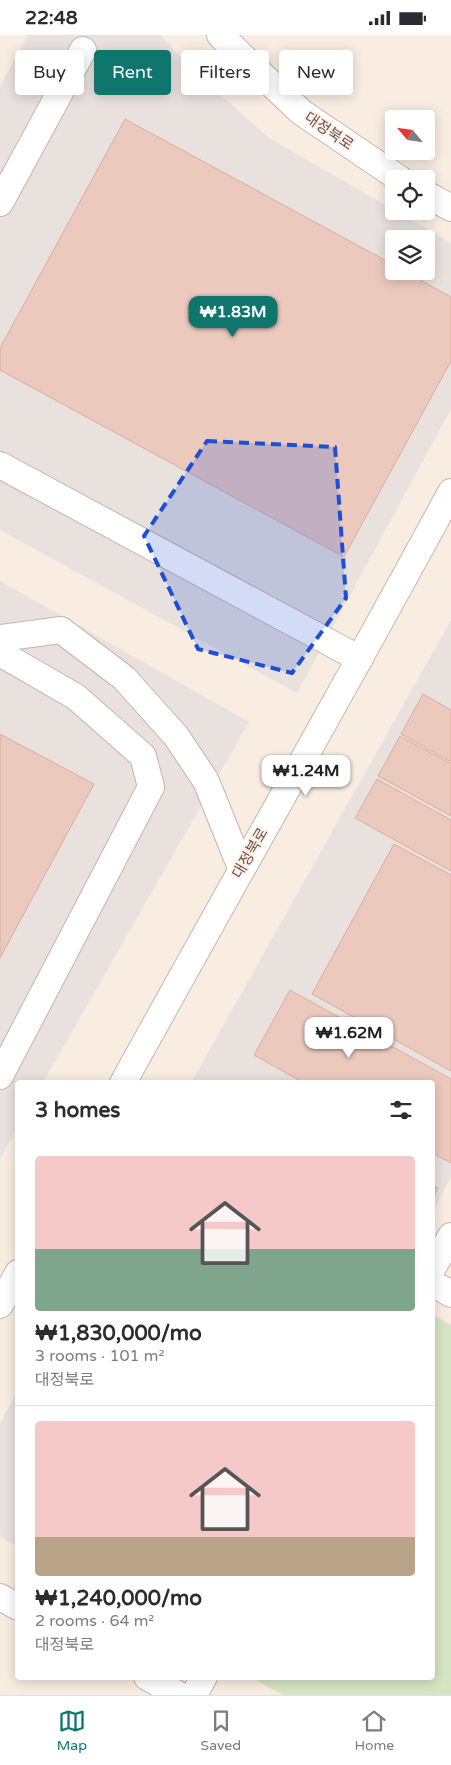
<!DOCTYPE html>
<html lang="en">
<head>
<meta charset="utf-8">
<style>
  body { margin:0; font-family:"Varela Round","Noto Sans KR",sans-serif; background:#f7f7f7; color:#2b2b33; height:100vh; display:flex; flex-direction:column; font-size:19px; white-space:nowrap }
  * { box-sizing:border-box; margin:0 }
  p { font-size:16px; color:#7c7c81 }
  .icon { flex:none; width:28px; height:28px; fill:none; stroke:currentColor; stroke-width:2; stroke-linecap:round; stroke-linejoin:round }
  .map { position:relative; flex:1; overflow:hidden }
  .drawer { position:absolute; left:15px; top:1045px; width:420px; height:600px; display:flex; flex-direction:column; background:#fff; border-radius:5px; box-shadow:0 2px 12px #0003 }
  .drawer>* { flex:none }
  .hud { position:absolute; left:15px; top:15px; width:421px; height:45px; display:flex; gap:10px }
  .needle { width:32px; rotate:299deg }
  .fabs { position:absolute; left:385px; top:75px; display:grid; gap:10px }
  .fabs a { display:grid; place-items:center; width:50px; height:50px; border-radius:5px; background:#fff; box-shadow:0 2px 12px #0003; font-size:25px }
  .price { position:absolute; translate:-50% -42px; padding:0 11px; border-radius:10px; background:#fff; color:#222; font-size:16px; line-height:32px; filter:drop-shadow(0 1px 2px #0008) }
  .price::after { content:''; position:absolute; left:50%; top:30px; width:15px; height:11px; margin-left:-8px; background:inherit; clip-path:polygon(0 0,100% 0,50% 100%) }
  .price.on { background:#0f766e; color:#fff }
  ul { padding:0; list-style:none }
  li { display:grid; align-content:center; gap:10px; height:265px; padding:0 20px }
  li+li { border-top:1px solid #e1e1e2 }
  li span { display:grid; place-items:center; height:155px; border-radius:5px; color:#555 }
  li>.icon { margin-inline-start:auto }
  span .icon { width:90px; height:90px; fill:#fffc; stroke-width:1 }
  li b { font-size:21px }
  h2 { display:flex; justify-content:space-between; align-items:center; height:60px; padding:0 20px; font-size:21px }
  .tag { padding:0 18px; border-radius:5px; background:#fff; box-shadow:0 2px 12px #0003; font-size:18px; line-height:45px }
  .tag.on { background:#0f766e; color:#fff }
  .status { display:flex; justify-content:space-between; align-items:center; height:35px; padding:0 25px; background:#fff; direction:ltr }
  .status svg { height:14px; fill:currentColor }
  .menu { display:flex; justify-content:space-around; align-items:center; height:70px; border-top:1px solid #e1e1e2; background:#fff; font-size:14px; color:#7c7c81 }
  .menu a { display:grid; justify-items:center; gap:2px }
  .menu .on { color:#0f766e }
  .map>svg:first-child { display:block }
  .industrial { fill:#e9e1dd; fill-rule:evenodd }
  .green { fill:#d5e5c3 }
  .building { fill:#ebc9bd; stroke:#dcae9f }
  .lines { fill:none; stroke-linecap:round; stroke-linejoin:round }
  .minor-casing { stroke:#c8b4ab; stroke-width:28 }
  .minor { stroke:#fff; stroke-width:26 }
  .marked { fill:#1d4ed8; fill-opacity:0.2; stroke:#1d4ed8; stroke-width:4; stroke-dasharray:10 6; stroke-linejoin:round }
  .labels { text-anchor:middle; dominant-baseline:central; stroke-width:4; stroke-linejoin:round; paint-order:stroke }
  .street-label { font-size:15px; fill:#6e534c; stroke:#fdf1e8 }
</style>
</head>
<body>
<div class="status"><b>22:48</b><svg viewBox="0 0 49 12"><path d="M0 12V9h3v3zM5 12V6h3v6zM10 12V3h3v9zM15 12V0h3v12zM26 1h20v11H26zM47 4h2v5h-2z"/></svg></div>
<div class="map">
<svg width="451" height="1660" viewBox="0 0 451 1660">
  <rect width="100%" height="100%" fill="#f9ede2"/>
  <g class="industrial">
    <path d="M28 0H161L187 30 269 103 394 175V176H397L451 208V374L297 658 0 495V51ZM394 204H426V236H394Z"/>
    <path d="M0 546 249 687 43 1047 18 1048 17 1093 0 1124Z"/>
    <path d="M451 585V1142L433 1176 432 1048H191Z"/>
    <path d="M17 1357V1511L1 1502 0 1499V1388Z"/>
  </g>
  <path class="green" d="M435 1281 451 1290V1660H283L252 1643 432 1642V1286Z"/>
  <g class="building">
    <path d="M125 84 394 230V236H404L451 262V326L344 522 0 335V313Z"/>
    <path d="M423 659 451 675V727L401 699Z"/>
    <path d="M0 699 94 749 0 923Z"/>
    <path d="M400 701 451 729V781L378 741Z"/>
    <path d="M377 744 451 785V836L355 783Z"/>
    <path d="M394 809 451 840V1036L312 959Z"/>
    <path d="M290 955 451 1044V1128L432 1118V1048H304L254 1020Z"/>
    <path d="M432 1150 438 1153 432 1164Z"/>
  </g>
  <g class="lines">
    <g class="minor-casing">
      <g id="minor">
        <path d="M220 0 301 77 400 144"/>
        <path d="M426 159 451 173"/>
        <path d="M0 168 83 15"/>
        <path d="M0 430 360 624"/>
        <path d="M0 603 61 595 124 643 176 701 206 746 241 833"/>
        <path d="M0 618 76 662 143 721 151 752 0 1041"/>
        <path d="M123 1048C232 850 344 655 451 457"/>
        <path d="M432 1234 451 1201"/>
        <path d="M432 1248 451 1259"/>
        <path d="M0 1270 18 1238"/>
        <path d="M0 1562 18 1572"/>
        <path d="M147 1642 179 1660"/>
        <path d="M194 1660 204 1642"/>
      </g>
    </g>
    <use href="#minor" class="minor"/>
  </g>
  <path class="marked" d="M207 406 335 412 346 563 292 638 198 614 144 501Z"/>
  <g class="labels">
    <g class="street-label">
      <text transform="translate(329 96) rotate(34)">대정북로</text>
      <text transform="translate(250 818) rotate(-60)">대정북로</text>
    </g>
  </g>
</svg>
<div class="fabs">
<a><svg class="needle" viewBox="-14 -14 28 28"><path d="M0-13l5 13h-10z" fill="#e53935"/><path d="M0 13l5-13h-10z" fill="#7c7c81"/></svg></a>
<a><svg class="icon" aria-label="locate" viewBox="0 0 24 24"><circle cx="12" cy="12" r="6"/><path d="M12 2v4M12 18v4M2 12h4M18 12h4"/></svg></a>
<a><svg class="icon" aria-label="layers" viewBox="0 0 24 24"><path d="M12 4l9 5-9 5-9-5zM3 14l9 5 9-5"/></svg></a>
</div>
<b class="price on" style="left:233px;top:303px">₩1.83M</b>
<b class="price" style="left:306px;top:762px">₩1.24M</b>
<b class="price" style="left:349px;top:1024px">₩1.62M</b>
<div class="hud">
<a class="tag">Buy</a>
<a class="tag on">Rent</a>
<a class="tag">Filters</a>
<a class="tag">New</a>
</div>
<section class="drawer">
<h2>3 homes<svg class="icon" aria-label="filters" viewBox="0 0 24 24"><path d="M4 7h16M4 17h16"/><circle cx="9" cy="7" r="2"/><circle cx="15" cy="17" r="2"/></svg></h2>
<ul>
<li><span style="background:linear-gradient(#f6c9c9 60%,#7fa58c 0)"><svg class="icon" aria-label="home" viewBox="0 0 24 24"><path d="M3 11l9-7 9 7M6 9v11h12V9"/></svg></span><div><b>₩1,830,000/mo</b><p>3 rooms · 101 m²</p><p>대정북로</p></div></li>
<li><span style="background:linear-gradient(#f6c9c9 75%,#b9a48a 0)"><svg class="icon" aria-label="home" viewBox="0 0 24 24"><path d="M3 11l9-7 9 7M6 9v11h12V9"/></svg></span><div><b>₩1,240,000/mo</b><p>2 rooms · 64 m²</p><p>대정북로</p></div></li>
</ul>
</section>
</div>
<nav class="menu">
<a class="on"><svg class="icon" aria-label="map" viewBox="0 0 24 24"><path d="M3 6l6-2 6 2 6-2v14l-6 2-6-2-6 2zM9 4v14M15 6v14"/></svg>Map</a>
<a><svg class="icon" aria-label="saved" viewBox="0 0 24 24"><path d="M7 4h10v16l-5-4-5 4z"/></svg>Saved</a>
<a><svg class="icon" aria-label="home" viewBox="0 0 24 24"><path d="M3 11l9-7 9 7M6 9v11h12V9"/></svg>Home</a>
</nav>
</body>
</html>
